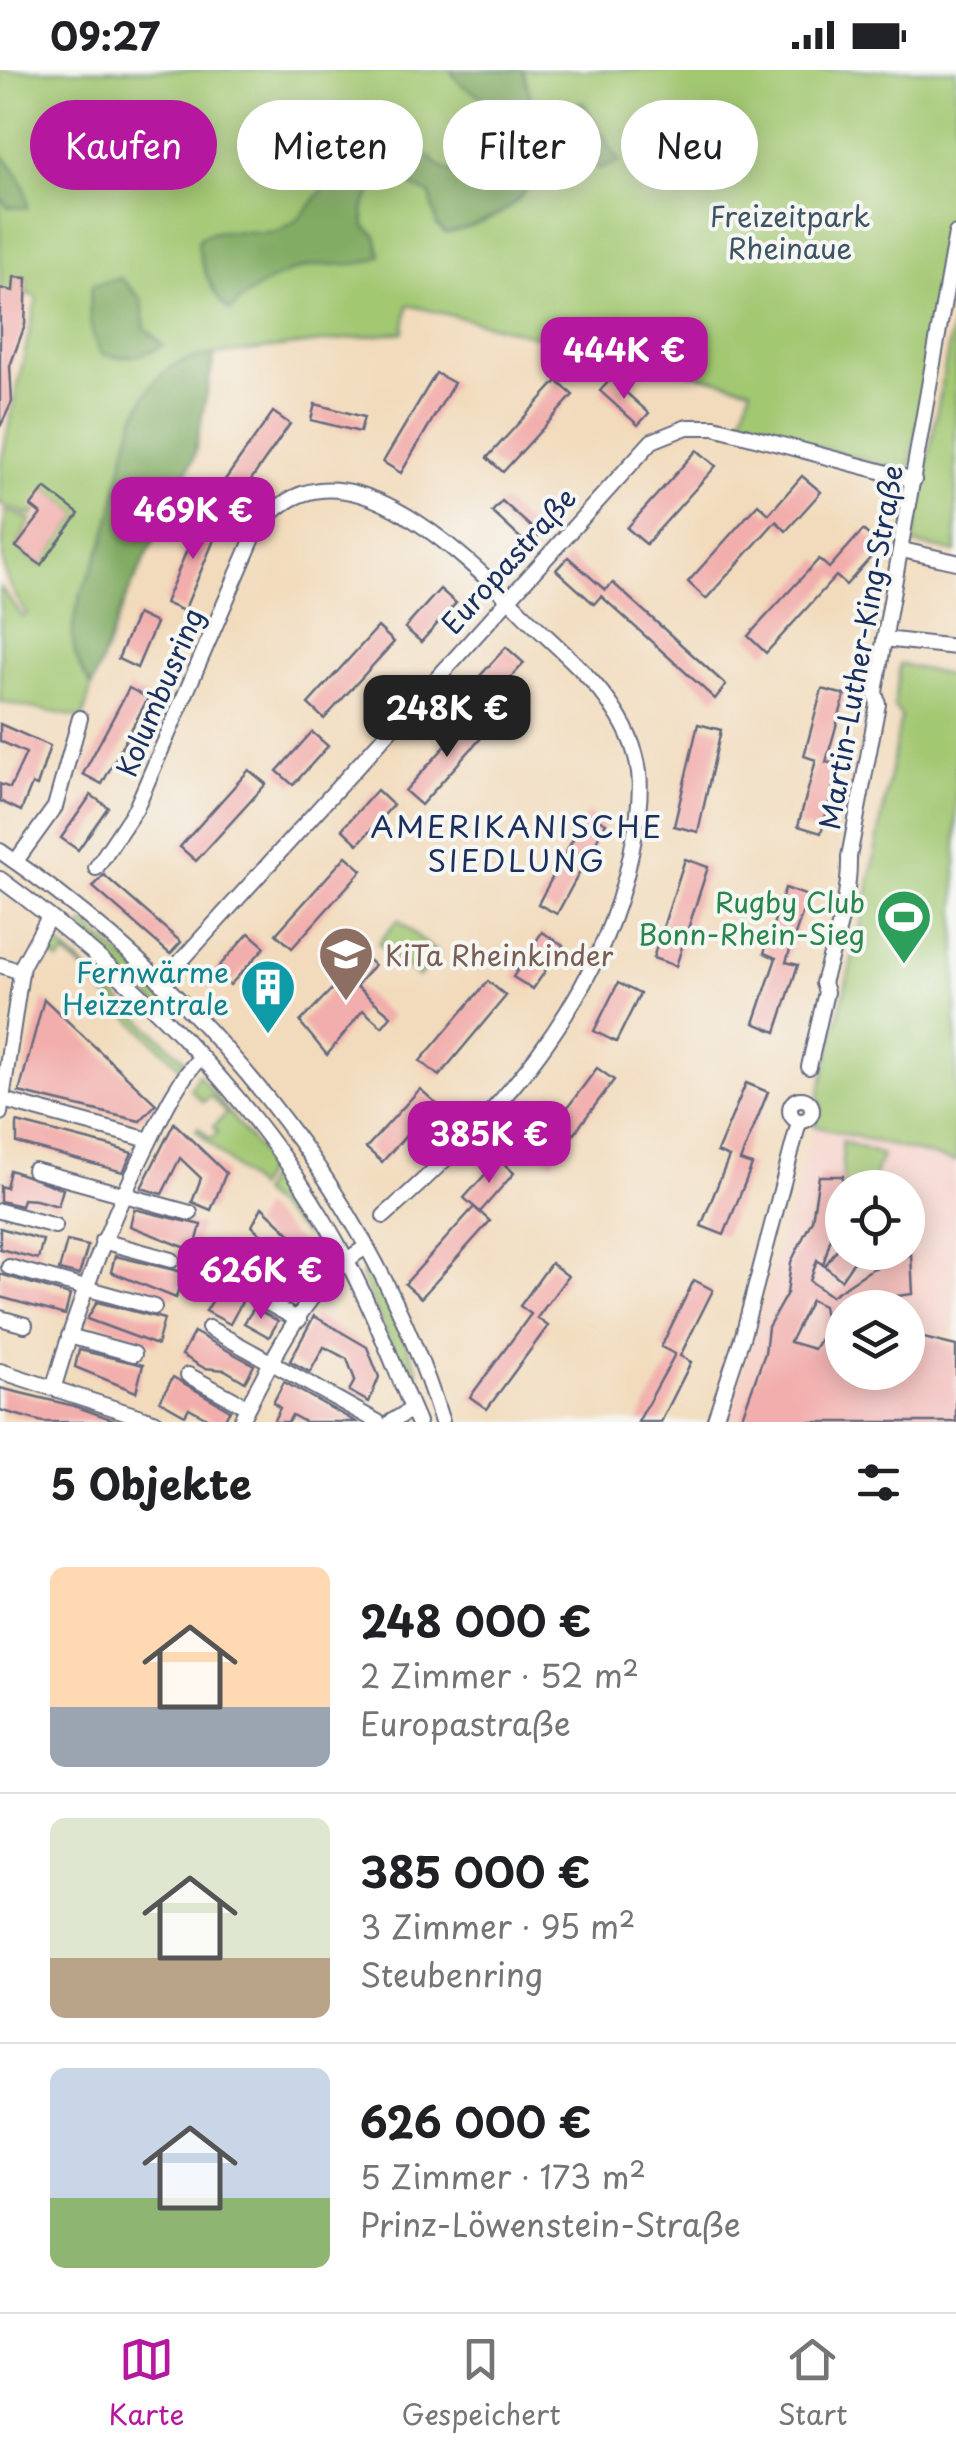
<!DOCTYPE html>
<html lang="de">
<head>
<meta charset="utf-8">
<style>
  body { margin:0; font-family:"Playpen Sans",sans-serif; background:#f6f6f6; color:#202124; height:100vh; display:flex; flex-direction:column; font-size:38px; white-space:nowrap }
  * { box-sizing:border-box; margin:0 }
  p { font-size:32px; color:#757577 }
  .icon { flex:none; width:55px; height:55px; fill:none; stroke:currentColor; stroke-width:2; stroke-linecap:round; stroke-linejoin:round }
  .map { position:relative; height:1352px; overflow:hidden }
  .drawer { display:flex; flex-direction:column; background:#fff; flex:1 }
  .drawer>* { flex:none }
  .top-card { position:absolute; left:30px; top:30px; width:898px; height:90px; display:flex; gap:20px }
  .controls { position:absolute; left:825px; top:1100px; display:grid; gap:20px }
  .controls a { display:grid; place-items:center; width:100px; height:100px; border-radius:50%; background:#fff; box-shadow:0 5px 25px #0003; font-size:50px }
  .price { position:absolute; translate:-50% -85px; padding:0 22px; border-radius:20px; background:#b5179e; color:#fff; font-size:32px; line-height:65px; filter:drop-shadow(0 2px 5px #0008) }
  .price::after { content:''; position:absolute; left:50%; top:60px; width:30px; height:22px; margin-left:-15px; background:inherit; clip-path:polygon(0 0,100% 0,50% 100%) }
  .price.on { background:#222; color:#fff }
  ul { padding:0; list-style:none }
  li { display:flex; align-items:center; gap:30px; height:250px; padding:0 50px }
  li+li { border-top:2px solid #e0e0e0 }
  li span { display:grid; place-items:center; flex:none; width:280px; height:200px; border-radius:15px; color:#555 }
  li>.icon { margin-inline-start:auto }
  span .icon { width:120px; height:120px; fill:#fffc; stroke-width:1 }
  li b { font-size:42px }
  h2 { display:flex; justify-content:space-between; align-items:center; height:120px; padding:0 50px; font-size:42px }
  .pill { padding:0 35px; border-radius:45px; background:#fff; box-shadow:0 5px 25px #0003; font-size:35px; line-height:90px }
  .pill.on { background:#b5179e; color:#fff }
  .status { display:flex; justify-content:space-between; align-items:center; height:70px; padding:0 50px; background:#fff; direction:ltr }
  .status svg { height:28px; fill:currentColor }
  .menu { display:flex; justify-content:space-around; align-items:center; height:140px; border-top:2px solid #e0e0e0; background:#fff; font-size:28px; color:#757577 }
  .menu a { display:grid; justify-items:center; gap:5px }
  .menu .on { color:#b5179e }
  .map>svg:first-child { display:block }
  .built { fill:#f7d1c8; fill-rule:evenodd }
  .green { fill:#a3c872; stroke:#5f7c68; stroke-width:2.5 }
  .forest { fill:#82ac64; stroke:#4e6e61; stroke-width:2.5 }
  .building { fill:#f2aeac; fill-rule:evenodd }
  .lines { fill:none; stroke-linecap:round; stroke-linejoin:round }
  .minor-casing { stroke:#666b7f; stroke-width:18 }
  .minor { stroke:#fff; stroke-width:14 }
  .labels { text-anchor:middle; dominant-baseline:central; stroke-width:8; stroke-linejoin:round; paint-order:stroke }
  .park-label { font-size:28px; fill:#3d5563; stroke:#f6f6f2 }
  .street-label { font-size:28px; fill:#1b2f5e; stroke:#f6f6f2 }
  .leisure-label { font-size:28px; fill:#27864d; stroke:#f6f6f2; text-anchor:end }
  .education-label { font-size:28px; fill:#785e54; stroke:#f6f6f2; text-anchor:start }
  .culture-label { font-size:28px; fill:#0d838f; stroke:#f6f6f2; text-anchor:end }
  .neighbourhood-label { font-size:30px; letter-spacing:2.5px; fill:#1b2f5e; stroke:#f6f6f2 }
</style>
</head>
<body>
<div class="status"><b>09:27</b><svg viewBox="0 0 49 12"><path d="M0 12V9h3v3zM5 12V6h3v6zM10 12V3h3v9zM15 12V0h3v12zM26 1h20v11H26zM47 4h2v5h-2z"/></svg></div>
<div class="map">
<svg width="956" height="1352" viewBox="0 0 956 1352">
  <rect width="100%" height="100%" fill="#f6f6f2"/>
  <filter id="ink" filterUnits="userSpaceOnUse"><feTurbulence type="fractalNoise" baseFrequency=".01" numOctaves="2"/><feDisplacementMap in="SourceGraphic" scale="20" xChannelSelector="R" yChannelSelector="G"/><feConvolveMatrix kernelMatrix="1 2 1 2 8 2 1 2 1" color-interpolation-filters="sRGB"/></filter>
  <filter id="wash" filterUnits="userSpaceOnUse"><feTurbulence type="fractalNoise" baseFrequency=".0048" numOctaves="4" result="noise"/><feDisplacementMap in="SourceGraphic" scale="40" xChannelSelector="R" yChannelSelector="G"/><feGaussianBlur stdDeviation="2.25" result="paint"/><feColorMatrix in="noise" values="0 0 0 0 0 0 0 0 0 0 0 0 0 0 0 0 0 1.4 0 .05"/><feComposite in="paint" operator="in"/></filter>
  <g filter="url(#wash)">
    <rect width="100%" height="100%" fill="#f2dbbc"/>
    <path class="built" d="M814 1056 956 1092V1256L949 1264H943L918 1352H728ZM842 1118H908V1182H842ZM842 1238H908V1302H842Z"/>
    <g class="green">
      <path d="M0 0H956V148L909 402 740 355 751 318 408 235 403 262 214 285 194 387 126 528 94 607 83 648 0 632V517L23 547 27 544C0 503 0 493 6 440L31 450 17 477 40 495 79 444 45 418 33 446 0 434V397L37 227 27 224V208L14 207 13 233 0 218Z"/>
      <path d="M956 235V482L913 474Z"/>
      <path d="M900 594 956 607V1092L814 1056 821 1039 819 1025 865 837 901 646 894 637Z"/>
      <path d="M398 850 438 884 418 907 378 873Z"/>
      <path d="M84 853 173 933 165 941 76 862Z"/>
      <path d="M51 867 185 990 181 998 87 907 89 904 65 884 59 891 43 879Z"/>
      <path d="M198 1004 270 1094 256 1118 196 1060 198 1057 211 1069 218 1062 213 1057 227 1043 210 1026 203 1032 190 1019Z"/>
      <path d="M842 1071 882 1085 871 1117H843Z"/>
      <path d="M273 1099 312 1158 305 1165 260 1123Z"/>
      <path d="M371 1197 418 1300 415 1309 406 1306 361 1206Z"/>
    </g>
    <g class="forest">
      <path d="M451 0H523C540 59 558 118 489 149 475 155 460 162 445 163L437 155 430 125 393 106C395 90 405 82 421 80 429 86 438 96 446 100 475 112 515 75 501 46 490 22 460 24 451 0Z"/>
      <path d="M578 33H584L619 92C586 110 567 81 559 50Z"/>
      <path d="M0 83C14 97 30 117 27 138L8 137 0 127Z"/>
      <path d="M350 95 363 97 377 110 363 139 365 156 376 166 381 186C360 199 336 192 312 196 286 200 247 221 230 241 216 231 195 187 199 169 217 154 253 166 275 161 311 152 319 110 350 95Z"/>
      <path d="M121 208 142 230 145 258 163 275C144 287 124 290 102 284 88 263 88 240 92 215Z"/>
      <path d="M214 285 194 387 126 528 92 616C79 601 71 578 73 559 76 527 92 502 103 473 123 421 119 360 154 313 169 293 189 287 214 285Z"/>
    </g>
    <g id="blocks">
      <g class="building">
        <path d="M677 71 682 77 689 71 698 82 667 108 652 92Z"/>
        <path d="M14 207 27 208 25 255 10 296 12 332 0 357V218L13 221Z"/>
        <path d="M436 303 454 313 401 403 383 392Z"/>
        <path d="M611 309 649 343 638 355 600 321Z"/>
        <path d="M557 311 573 325 503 402 487 388Z"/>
        <path d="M315 334 364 347 360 362 311 350Z"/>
        <path d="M273 342 290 354 234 434 217 421Z"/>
        <path d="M697 380 716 396 646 474 627 458Z"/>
        <path d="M802 406 821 422 786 461 776 451 706 529 688 512 758 434 769 444Z"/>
        <path d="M45 418 79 444 41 495 16 477 41 444 31 436Z"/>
        <path d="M502 431 540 465 529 476 492 442Z"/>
        <path d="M202 443 222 451 184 541 165 533Z"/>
        <path d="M863 460 881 476 846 515 836 506 766 583 748 566 819 489 829 498Z"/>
        <path d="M568 487 605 520 613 513 726 615 715 629 601 526 594 534 556 500Z"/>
        <path d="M440 519 456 533 421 572 405 558Z"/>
        <path d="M137 544 156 553 137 598 118 589Z"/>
        <path d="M378 557 394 572 324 649 308 634Z"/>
        <path d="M506 577 524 593 488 633 471 616Z"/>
        <path d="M129 618 148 628 102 714 83 704Z"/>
        <path d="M822 619 845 625 826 692 839 695 821 763 798 756 816 690 804 686Z"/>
        <path d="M474 644 490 658 421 735 405 721Z"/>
        <path d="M0 654 50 676 37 716 32 714 21 741 0 731V714L10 718 26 683 0 671Z"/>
        <path d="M698 654 721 660 698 762 674 756Z"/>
        <path d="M312 662 328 676 293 715 277 701Z"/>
        <path d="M249 700 266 714 196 791 180 777Z"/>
        <path d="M377 720 393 735 358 774 342 759Z"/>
        <path d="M91 725 108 737 78 780 61 768Z"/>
        <path d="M587 743 606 753 557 844 538 834Z"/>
        <path d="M346 786 362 800 292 878 276 864Z"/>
        <path d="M685 789 708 797 676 896 653 888Z"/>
        <path d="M104 805 181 872 170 884 93 817Z"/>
        <path d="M785 818 808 826 786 892 798 895 776 962 754 953 776 888 764 883Z"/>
        <path d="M542 862 563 875 533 919 513 907Z"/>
        <path d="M249 863 265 877 230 915 214 902Z"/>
        <path d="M364 886 374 895 356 916 391 946 382 957 363 940 327 985 300 952Z"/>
        <path d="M488 911 506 926 439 1006 420 991Z"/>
        <path d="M618 913 640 924 616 972 594 961Z"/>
        <path d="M44 929 156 1034 140 1051 19 1022Z"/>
        <path d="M597 998 614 1010 552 1093 535 1081Z"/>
        <path d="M746 1013 768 1022 740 1091 752 1095 724 1165 701 1156 729 1087 717 1082Z"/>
        <path d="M420 1019 436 1033 382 1092 366 1078Z"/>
        <path d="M17 1052 110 1076 132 1083 123 1102 50 1082 17 1073Z"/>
        <path d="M174 1053 226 1103 211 1140 192 1132 201 1108 180 1088 162 1124 141 1118Z"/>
        <path d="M499 1089 514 1103 480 1142 464 1128Z"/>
        <path d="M10 1100 63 1119 58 1136 36 1130 23 1129 21 1136 0 1131V1116L6 1118Z"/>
        <path d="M819 1106H843L841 1132 823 1195 817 1190 810 1211 831 1226 872 1199 911 1184 913 1224 881 1228 863 1238H842V1302H908V1264L956 1276V1352H740L765 1283 768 1257 787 1223 791 1192 812 1150ZM811 1230 823 1236 825 1247 823 1265 814 1279 790 1272Z"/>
        <path d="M262 1137 321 1193 307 1209 252 1156Z"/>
        <path d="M474 1137 490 1151 421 1228 405 1214Z"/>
        <path d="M134 1139 201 1155 194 1181 130 1156Z"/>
        <path d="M0 1158 43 1170 38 1189 0 1179Z"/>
        <path d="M67 1171 88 1176 79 1205 59 1200Z"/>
        <path d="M842 1172V1182H860L841 1210 825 1196Z"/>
        <path d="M241 1177 263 1194 251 1212 235 1204 226 1208Z"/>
        <path d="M115 1186 183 1202 176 1228 111 1202Z"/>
        <path d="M551 1193 568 1206 537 1248 548 1256 487 1339 470 1327 531 1244 520 1236Z"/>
        <path d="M282 1199 305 1211 293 1233 269 1222Z"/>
        <path d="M0 1204 70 1225 65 1245 0 1227Z"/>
        <path d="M694 1210 713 1220 680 1286 691 1292 661 1352H638L675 1284 661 1277Z"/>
        <path d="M224 1212 226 1221 242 1232 230 1254 206 1241Z"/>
        <path d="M97 1232 164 1249 157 1275 87 1249Z"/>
        <path d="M254 1238 278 1251 269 1267 244 1253Z"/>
        <path d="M314 1246 367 1277 379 1307 369 1332 349 1321 355 1310 347 1289 324 1277 310 1302 290 1291Z"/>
        <path d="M194 1262 254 1295 245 1312 225 1300 204 1298 182 1285Z"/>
        <path d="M79 1280 143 1295 136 1322 75 1297Z"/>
        <path d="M173 1307 230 1340 223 1352H214L189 1338 185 1345 160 1331Z"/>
        <path d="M284 1312 356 1352H305L292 1345 288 1352H273L280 1338 273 1333Z"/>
        <path d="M0 1318 74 1336 120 1352H43L21 1346 0 1340Z"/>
      </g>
    </g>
  </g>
  <g filter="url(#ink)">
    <use href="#blocks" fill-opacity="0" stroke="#666b7f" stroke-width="2.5"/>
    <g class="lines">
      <g class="minor-casing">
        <g id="minor">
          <path d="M884 403 895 424 909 435"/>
          <path d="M902 480 956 492"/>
          <path d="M884 569 956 577"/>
          <path d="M0 781C200 918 369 1118 442 1352"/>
          <path d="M16 791 55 737 80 648"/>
          <path d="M96 798 136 738 253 468C326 346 466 486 525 546 569 589 631 636 639 702 642 729 636 758 631 784 600 936 496 1047 384 1146"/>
          <path d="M0 809C139 911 266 1037 347 1191 375 1243 394 1298 418 1352"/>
          <path d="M0 895 21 902"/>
          <path d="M161 913 652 371 687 357H714L914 410"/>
          <path d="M809 997 826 922 823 913C834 872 850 831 849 787L878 634 875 622 956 163"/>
          <circle cx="801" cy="1040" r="11"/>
          <path d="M3 1030 149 1070"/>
          <path d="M0 1043 22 896 49 847"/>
          <path d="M34 1100 190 1143"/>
          <path d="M0 1141 55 1156"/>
          <path d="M102 1171 172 1190"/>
          <path d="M9 1197 154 1237"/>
          <path d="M234 1215 299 1250"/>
          <path d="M0 1248 25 1255"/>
          <path d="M209 1258 378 1352"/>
          <path d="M69 1266 134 1284"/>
          <path d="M0 1301 156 1352"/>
          <path d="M188 1305 247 1337"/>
          <path d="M54 1316C79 1231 109 1151 149 1072 163 1043 178 1010 201 987"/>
          <path d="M240 1352C271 1292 307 1213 366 1177"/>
          <path d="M391 1352 412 1339"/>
          <path d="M714 1352 743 1265 799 1052"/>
        </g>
      </g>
      <use href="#minor" class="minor"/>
    </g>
  </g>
  <defs>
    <g id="stadium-pin" transform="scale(2.875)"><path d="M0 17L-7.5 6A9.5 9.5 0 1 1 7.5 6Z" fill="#2e9e5b" stroke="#f6f6f2"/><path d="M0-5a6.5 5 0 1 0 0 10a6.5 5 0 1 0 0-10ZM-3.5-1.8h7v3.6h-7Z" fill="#fff"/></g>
    <g id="school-pin" transform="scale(2.875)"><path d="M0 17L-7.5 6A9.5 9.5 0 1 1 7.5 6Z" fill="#8d6e63" stroke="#f6f6f2"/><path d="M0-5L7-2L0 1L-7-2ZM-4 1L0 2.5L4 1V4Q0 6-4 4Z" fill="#fff"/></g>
    <g id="building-pin" transform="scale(2.875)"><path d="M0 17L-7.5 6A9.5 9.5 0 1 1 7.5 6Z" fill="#0f9aa8" stroke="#f6f6f2"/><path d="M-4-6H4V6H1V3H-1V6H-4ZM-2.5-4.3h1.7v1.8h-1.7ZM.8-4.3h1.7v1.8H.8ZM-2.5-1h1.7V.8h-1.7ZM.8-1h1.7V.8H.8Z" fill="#fff"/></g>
  </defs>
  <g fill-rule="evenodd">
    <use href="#stadium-pin" x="904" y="847"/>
    <use href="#school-pin" x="346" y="884"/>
    <use href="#building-pin" x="268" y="917"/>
  </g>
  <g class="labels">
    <g class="park-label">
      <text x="790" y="145">Freizeitpark<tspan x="790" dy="32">Rheinaue</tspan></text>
    </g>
    <g class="street-label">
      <text transform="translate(508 490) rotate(-48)">Europastraße</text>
      <text transform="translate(860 577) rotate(-80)">Martin-Luther-King-Straße</text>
      <text transform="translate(159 622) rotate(-67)">Kolumbusring</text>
    </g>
    <g class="leisure-label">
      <text x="865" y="831">Rugby Club<tspan x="865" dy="32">Bonn-Rhein-Sieg</tspan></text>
    </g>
    <g class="education-label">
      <text x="385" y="884">KiTa Rheinkinder</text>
    </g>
    <g class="culture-label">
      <text x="229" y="901">Fernwärme<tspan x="229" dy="32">Heizzentrale</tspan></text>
    </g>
    <g class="neighbourhood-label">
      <text x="517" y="755">AMERIKANISCHE<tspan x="517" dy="34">SIEDLUNG</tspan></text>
    </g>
  </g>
</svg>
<div class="controls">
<a><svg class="icon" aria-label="locate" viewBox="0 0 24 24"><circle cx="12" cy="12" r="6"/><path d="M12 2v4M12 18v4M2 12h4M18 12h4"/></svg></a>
<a><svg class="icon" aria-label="layers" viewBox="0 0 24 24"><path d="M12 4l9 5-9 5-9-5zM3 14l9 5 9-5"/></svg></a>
</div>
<b class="price" style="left:624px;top:332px">444K €</b>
<b class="price" style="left:193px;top:492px">469K €</b>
<b class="price on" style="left:447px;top:690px">248K €</b>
<b class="price" style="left:489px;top:1116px">385K €</b>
<b class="price" style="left:261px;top:1252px">626K €</b>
<div class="top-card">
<a class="pill on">Kaufen</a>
<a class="pill">Mieten</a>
<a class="pill">Filter</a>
<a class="pill">Neu</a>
</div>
</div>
<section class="drawer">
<h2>5 Objekte<svg class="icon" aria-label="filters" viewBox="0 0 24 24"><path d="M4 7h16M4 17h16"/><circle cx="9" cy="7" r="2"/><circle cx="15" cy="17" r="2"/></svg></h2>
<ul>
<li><span style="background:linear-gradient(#ffd9b3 70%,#9aa5b1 0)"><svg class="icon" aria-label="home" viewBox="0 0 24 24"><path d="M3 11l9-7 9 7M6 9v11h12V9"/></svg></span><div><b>248 000 €</b><p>2 Zimmer · 52 m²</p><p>Europastraße</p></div></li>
<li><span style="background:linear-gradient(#dfe7d0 70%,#b9a48a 0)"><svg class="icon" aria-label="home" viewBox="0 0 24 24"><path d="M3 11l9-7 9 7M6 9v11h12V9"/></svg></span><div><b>385 000 €</b><p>3 Zimmer · 95 m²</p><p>Steubenring</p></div></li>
<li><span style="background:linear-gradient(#c9d6e8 65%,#8fb573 0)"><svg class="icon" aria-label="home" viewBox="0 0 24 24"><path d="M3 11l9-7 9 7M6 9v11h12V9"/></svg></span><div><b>626 000 €</b><p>5 Zimmer · 173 m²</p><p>Prinz-Löwenstein-Straße</p></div></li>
</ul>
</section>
<nav class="menu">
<a class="on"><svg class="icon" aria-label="map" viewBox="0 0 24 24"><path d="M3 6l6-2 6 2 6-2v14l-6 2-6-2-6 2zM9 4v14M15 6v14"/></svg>Karte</a>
<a><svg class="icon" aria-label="saved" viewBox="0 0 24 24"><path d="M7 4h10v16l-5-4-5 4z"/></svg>Gespeichert</a>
<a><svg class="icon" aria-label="home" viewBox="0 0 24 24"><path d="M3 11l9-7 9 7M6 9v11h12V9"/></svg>Start</a>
</nav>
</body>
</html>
